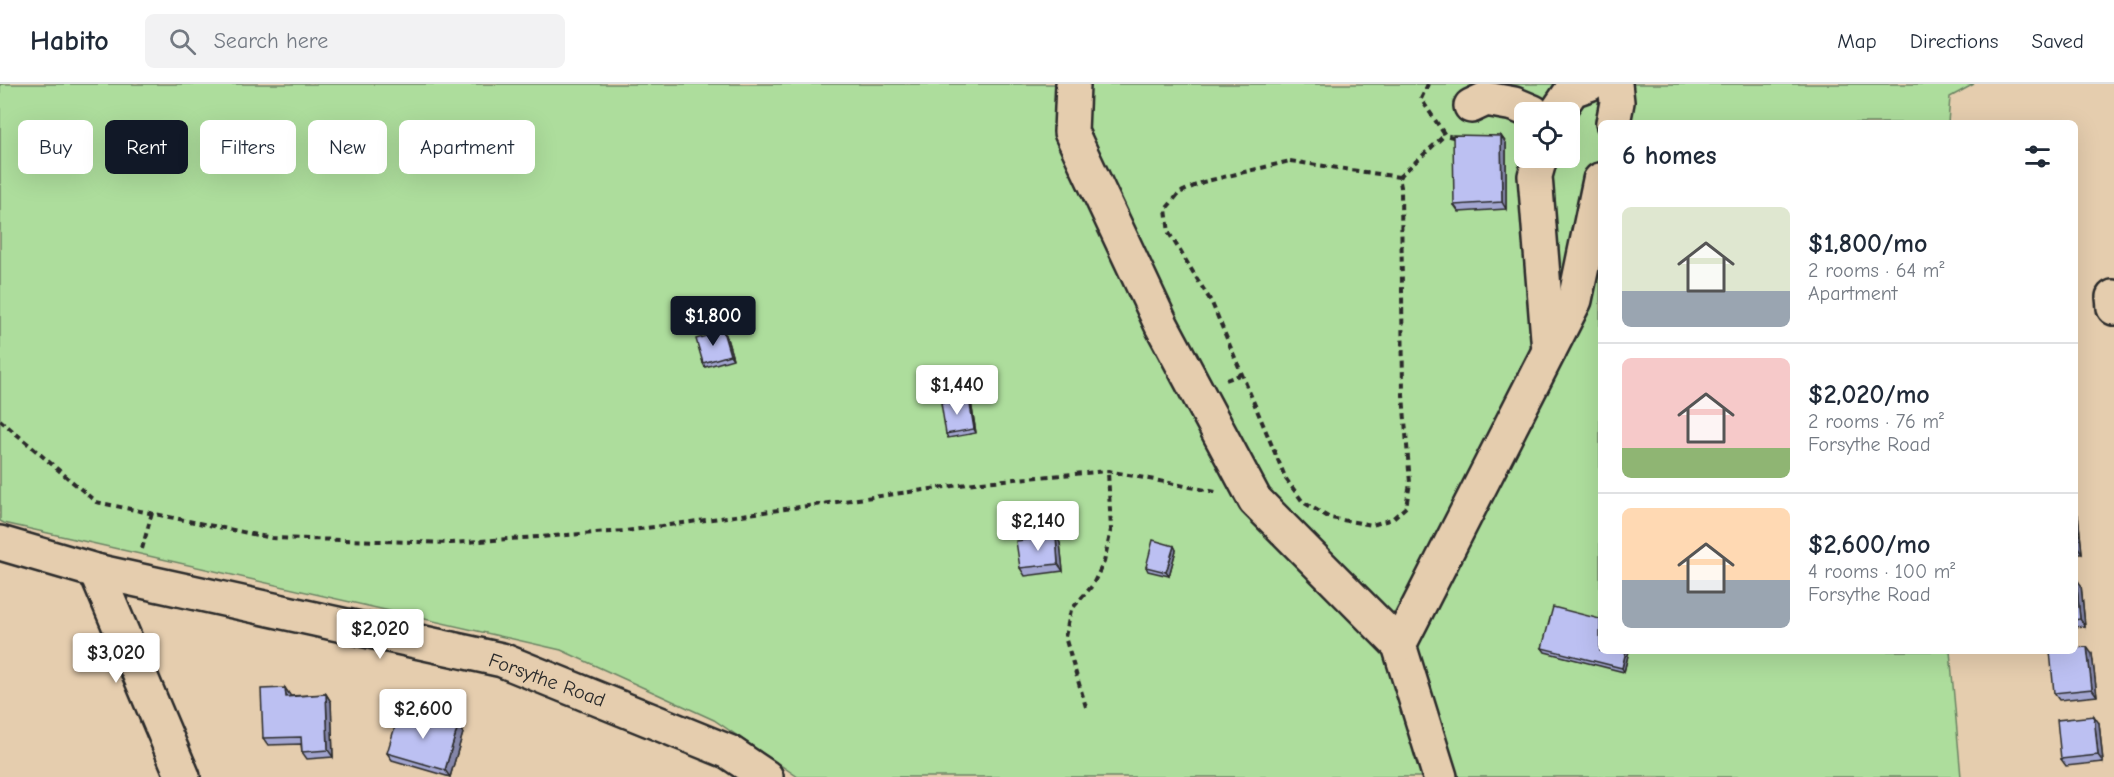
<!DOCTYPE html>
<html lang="en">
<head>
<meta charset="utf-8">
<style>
  body { margin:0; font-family:"Comic Neue",sans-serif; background:#f2f2f3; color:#1f2937; height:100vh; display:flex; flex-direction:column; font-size:22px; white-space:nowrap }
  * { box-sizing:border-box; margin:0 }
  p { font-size:20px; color:#747a83 }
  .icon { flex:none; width:33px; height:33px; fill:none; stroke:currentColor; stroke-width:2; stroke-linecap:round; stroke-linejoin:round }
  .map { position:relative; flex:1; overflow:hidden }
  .side { position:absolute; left:1598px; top:36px; width:480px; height:534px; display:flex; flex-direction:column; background:#fff; border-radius:9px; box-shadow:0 6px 24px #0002 }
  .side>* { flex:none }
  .hud { position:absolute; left:18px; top:36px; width:570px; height:54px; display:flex; gap:12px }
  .controls { position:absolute; left:1514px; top:18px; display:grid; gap:12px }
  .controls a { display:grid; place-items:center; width:66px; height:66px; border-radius:9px; background:#fff; box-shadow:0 6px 24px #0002; font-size:30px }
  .price { position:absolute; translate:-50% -51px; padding:0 14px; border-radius:6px; background:#fff; color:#222; font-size:20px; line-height:39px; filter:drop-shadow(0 2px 3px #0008) }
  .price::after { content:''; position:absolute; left:50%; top:36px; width:18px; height:14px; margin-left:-9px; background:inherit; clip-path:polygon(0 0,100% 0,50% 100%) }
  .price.active { background:#111827; color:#fff }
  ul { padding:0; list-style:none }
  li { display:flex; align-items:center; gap:18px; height:150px; padding:0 24px }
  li+li { border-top:2px solid #e0e1e3 }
  li span { display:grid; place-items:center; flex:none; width:168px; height:120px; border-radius:9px; color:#555 }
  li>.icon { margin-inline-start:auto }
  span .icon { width:72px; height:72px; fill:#fffc; stroke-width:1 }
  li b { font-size:26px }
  h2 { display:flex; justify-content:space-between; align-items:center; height:72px; padding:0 24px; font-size:26px }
  .tag { padding:0 21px; border-radius:9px; background:#fff; box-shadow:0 6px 24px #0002; font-size:21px; line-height:54px }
  .tag.active { background:#111827; color:#fff }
  header { display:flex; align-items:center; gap:36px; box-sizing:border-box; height:84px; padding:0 30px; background:#fff; border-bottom:2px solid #e0e1e3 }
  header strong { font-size:28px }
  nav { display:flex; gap:33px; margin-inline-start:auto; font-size:21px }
  .search { width:420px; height:54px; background:#f2f2f3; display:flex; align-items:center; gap:15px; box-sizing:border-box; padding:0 21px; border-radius:9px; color:#747a83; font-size:22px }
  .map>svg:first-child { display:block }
  .green { fill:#addd9c; stroke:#6c8464; stroke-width:1.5; fill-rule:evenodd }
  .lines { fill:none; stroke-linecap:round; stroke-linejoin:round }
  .minor-casing { stroke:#2b2b2b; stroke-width:38 }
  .path { stroke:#2b2b2b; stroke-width:4; stroke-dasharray:6 4.5; stroke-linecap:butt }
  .minor { stroke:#e5cdae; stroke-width:33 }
  .wall { fill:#a2a5d0; stroke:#2b2b2b; stroke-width:1.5 }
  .shaded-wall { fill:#8486a9; stroke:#2b2b2b; stroke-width:1.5 }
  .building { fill:#bcc0f2; stroke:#2b2b2b; stroke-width:1.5 }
  .labels { text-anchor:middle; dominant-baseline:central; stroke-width:4.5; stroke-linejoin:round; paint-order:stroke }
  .street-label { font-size:20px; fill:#2b2b2b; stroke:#e5cdae }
</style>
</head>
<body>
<header>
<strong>Habito</strong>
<div class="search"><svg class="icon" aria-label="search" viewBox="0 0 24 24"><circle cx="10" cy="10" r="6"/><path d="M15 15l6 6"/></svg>Search here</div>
<nav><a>Map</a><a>Directions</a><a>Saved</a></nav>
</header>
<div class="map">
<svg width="2114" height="693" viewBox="0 0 2114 693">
  <rect width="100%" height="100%" fill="#e5cdae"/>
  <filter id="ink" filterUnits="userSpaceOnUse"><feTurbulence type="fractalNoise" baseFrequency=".0167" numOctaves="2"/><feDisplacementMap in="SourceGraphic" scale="12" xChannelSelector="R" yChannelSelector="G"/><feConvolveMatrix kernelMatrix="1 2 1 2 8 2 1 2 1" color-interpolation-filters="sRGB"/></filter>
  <g filter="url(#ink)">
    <path class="green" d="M0 0H1974L1950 13 1948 39H1600V567H1950L1961 693H798L714 636 561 566 4 439 0 437ZM1524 28H1569V74H1524Z"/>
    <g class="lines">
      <g class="minor-casing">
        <g id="minor">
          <path d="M1073 0 1071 48 1162 242 1255 416 1399 561 1440 693"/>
          <path d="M1471 22 1486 15 1514 20 1533 28"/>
          <path d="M1557 28 1572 6 1589 0"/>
          <path d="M1613 39 1617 18 1615 0"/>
          <path d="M1540 74 1535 92 1549 267"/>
          <path d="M2113 213 2114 224"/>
          <path d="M0 459 96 487 502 576 729 668 766 693"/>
          <path d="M96 487 183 693"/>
          <path d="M1399 561 1575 216 1600 96"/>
        </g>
      </g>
      <g class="path">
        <path d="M1428 0 1421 15 1445 51 1457 54"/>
        <path d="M1290 77 1399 93 1401 103 1403 311 1410 399 1406 423 1392 435 1372 441 1330 434 1303 418 1286 395 1212 219 1169 149 1166 125 1179 109 1203 98Z"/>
        <path d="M1399 93 1445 51"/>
        <path d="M1226 296 1242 290"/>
        <path d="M0 336 96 418 272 454 451 459 625 447 982 398 1108 387 1216 408"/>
        <path d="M142 465 152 429"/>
        <path d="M1086 623 1065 553 1071 526 1092 502 1104 478 1111 446 1108 387"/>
      </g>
      <use href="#minor" class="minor"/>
    </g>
    <g class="wall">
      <path d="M1501 52 1506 59V125L1459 128 1454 121Z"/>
      <path d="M726 251 733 275 705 283 703 279Z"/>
      <path d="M969 315 971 318 976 349 948 354 946 350Z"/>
      <path d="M2074 426 2078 431 2082 469H2074Z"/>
      <path d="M1060 459 1063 487 1025 492 1020 484Z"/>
      <path d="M1174 462 1176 466 1169 492 1148 487 1146 483Z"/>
      <path d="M2074 495 2081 501 2085 542 2074 543Z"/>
      <path d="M1542 564 1629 567 1624 588 1545 568Z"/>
      <path d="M2092 570 2097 612 2059 616 2054 609Z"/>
      <path d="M285 604 290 612 326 610 331 618 333 673 307 675 302 668 301 660 268 661 263 654Z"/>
      <path d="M2099 639 2103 678 2066 682 2061 675Z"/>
      <path d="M458 642 463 649 450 693 392 676 387 669Z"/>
    </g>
    <g class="shaded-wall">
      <path d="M1501 52 1506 59V125L1502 118Z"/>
      <path d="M723 247 726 251 733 275 730 271Z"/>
      <path d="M969 315 971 318 976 349 974 345Z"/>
      <path d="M2074 426 2078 431 2082 469 2077 462Z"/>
      <path d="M1056 452 1060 459 1063 487 1058 480Z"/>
      <path d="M1174 462 1176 466 1169 492 1166 488Z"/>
      <path d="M2076 494 2081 501 2085 542 2080 535Z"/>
      <path d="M2087 563 2092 570 2097 612 2092 605Z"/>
      <path d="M1626 567H1629L1624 588 1622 584Z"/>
      <path d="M285 604 290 611 291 620 286 613Z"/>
      <path d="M326 610 331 618 333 673 328 666Z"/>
      <path d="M2094 632 2099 639 2103 678 2098 671Z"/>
      <path d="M458 642 463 649 450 693 445 686Z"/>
    </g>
    <g class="building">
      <path d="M1453 51 1501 52 1502 118 1454 121Z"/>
      <path d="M723 247 730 271 703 279 696 255Z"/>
      <path d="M969 315 974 345 946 350 941 319Z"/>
      <path d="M2074 437 2077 462H2074Z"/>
      <path d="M1056 452 1058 480 1020 484 1016 457Z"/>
      <path d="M1153 456 1174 462 1166 488 1146 483Z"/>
      <path d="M2076 494 2080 535 2074 536V495Z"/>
      <path d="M1553 523 1600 535V567H1626L1622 584 1542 564Z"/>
      <path d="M2087 563 2092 605 2054 609 2050 567H2074V564Z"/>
      <path d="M285 604 286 613 326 610 328 666 302 668 301 653 263 654 261 605Z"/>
      <path d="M400 626 458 642 445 686 387 669Z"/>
      <path d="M2094 632 2098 671 2061 675 2057 636Z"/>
    </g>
  </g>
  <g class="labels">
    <g class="street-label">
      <text transform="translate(547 596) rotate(20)">Forsythe Road</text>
    </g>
  </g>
</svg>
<div class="controls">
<a><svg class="icon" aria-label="locate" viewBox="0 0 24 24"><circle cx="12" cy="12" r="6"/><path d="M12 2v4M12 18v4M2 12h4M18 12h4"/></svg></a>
</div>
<b class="price active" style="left:713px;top:263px">$1,800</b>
<b class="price" style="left:957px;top:332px">$1,440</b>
<b class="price" style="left:1038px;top:468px">$2,140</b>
<b class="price" style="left:380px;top:576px">$2,020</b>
<b class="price" style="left:116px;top:600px">$3,020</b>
<b class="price" style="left:423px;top:656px">$2,600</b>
<div class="hud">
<a class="tag">Buy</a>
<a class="tag active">Rent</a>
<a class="tag">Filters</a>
<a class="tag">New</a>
<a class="tag">Apartment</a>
</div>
<section class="side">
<h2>6 homes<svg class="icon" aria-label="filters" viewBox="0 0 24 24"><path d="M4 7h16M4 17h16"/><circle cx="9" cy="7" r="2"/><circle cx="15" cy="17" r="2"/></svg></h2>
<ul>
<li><span style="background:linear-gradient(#dfe7d0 70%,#9aa5b1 0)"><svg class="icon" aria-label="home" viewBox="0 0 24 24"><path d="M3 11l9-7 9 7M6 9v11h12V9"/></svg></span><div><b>$1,800/mo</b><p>2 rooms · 64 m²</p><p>Apartment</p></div></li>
<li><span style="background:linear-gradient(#f6c9c9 75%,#8fb573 0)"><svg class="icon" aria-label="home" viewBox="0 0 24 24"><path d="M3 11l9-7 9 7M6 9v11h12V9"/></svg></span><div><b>$2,020/mo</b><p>2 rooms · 76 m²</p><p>Forsythe Road</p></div></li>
<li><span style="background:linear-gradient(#ffd9b3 60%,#9aa5b1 0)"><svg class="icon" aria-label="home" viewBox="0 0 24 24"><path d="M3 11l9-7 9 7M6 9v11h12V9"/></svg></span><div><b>$2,600/mo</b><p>4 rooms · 100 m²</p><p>Forsythe Road</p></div></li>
</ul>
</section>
</div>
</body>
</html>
